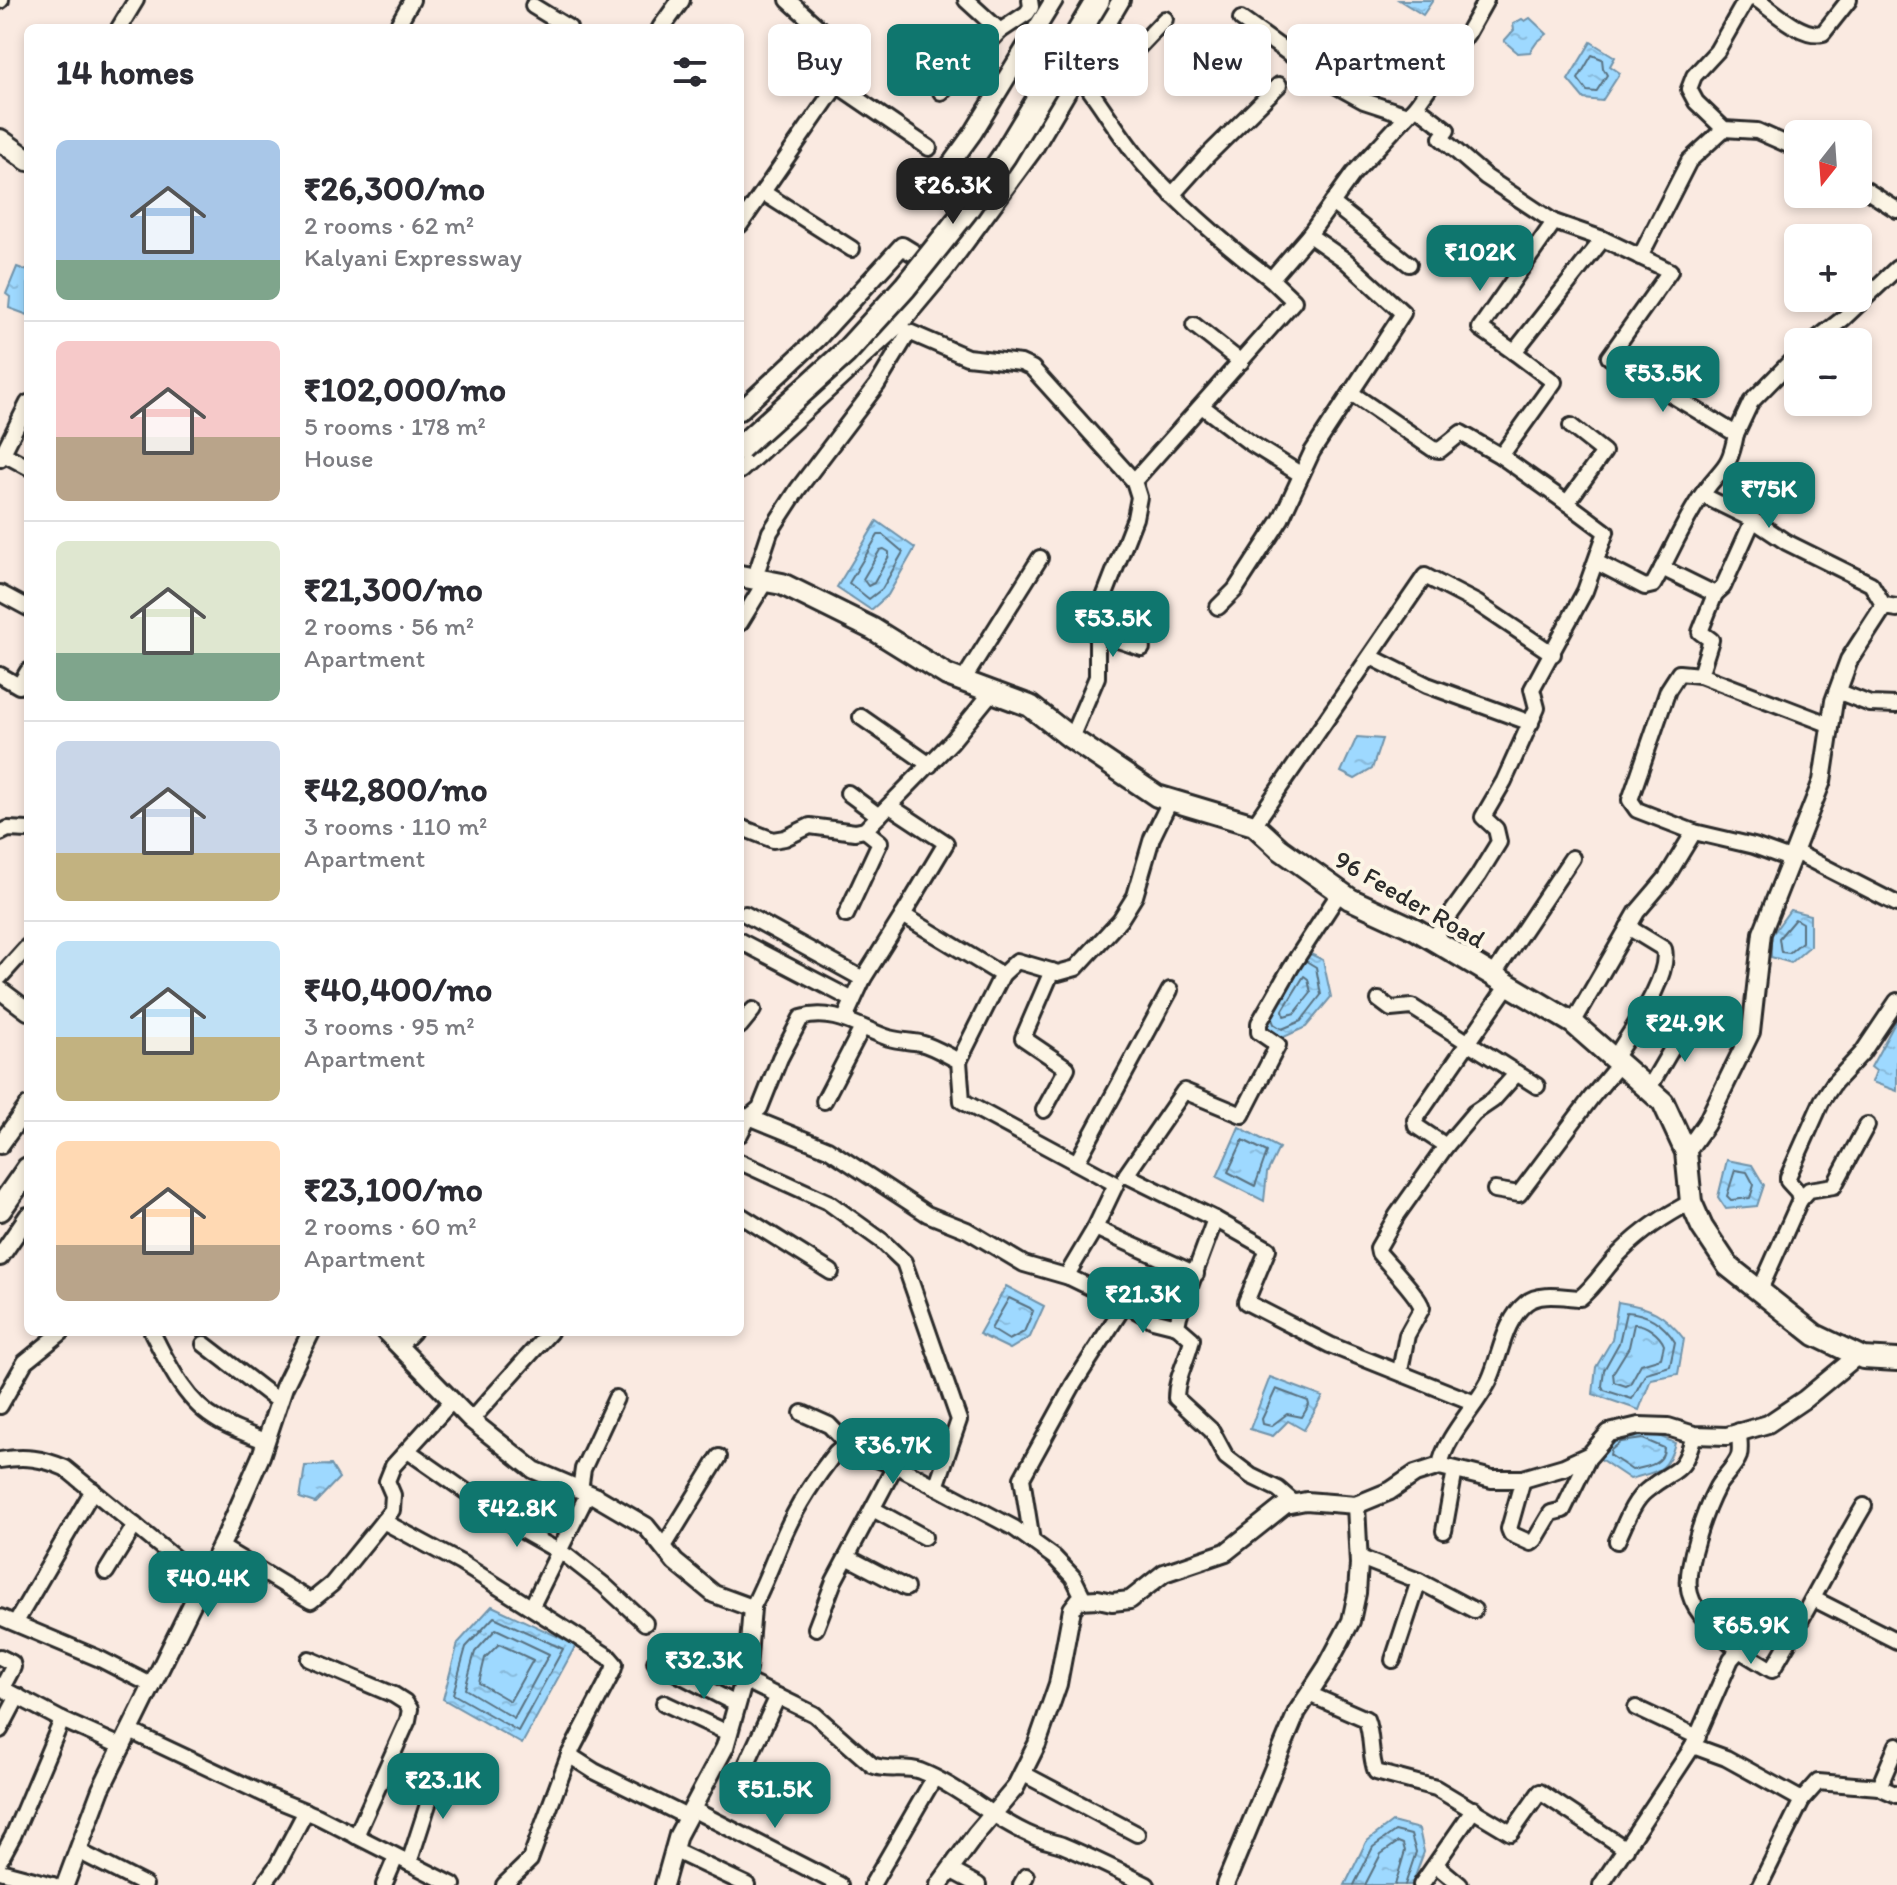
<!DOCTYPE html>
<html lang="en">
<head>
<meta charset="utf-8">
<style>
  body { margin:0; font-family:Itim,sans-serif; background:#f7f7f7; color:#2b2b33; height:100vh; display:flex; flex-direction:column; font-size:30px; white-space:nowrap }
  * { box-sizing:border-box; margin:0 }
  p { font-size:26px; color:#7c7c81 }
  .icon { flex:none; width:44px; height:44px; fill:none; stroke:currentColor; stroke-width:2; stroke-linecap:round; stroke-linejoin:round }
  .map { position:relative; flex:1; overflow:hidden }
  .side { position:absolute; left:24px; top:24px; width:720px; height:1312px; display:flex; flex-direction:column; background:#fff; border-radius:12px; box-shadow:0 4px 12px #0003 }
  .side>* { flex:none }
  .top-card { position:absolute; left:768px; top:24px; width:760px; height:72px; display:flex; gap:16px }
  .needle { width:52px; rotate:197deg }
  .fabs { position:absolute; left:1784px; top:120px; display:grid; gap:16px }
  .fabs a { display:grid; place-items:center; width:88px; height:88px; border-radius:12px; background:#fff; box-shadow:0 4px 12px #0003; font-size:40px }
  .price { position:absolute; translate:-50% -68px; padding:0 18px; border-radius:16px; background:#0f766e; color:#fff; font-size:26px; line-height:52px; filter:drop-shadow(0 2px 4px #0008) }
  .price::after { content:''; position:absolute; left:50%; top:48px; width:24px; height:18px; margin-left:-12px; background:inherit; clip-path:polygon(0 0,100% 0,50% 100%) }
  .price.current { background:#222; color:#fff }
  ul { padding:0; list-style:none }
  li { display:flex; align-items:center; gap:24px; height:200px; padding:0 32px }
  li+li { border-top:2px solid #e1e1e2 }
  li span { display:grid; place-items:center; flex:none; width:224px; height:160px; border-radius:12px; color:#555 }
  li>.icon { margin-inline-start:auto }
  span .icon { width:96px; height:96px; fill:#fffc; stroke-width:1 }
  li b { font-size:34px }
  h2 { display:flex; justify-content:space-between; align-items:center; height:96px; padding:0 32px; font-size:34px }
  .tag { padding:0 28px; border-radius:12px; background:#fff; box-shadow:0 4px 12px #0003; font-size:28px; line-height:72px }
  .tag.current { background:#0f766e; color:#fff }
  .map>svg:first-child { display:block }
  .water { fill:url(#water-ripples); stroke:#7093aa; stroke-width:2 }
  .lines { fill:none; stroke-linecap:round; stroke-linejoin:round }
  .shore { stroke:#597180; stroke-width:2 }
  .minor-casing { stroke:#2b2b2b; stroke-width:20 }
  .tertiary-casing { stroke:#2b2b2b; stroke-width:22 }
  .primary-casing { stroke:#2b2b2b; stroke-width:26 }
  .trunk-casing { stroke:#2b2b2b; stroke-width:28 }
  .minor { stroke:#fcf5e5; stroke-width:14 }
  .tertiary { stroke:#fcf5e5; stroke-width:16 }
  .primary { stroke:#fcf5e5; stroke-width:20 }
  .trunk { stroke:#fcf5e5; stroke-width:22 }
  .trunk-bridge-casing { stroke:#2b2b2b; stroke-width:28; stroke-linecap:butt }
  .trunk-bridge { stroke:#fcf5e5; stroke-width:22 }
  .labels { text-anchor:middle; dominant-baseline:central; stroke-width:8; stroke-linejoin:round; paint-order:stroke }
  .street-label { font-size:26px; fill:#2b2b2b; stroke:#fcf5e5 }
</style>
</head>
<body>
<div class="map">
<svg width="1897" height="1885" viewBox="0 0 1897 1885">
  <defs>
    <pattern id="water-ripples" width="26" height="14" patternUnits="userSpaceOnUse" patternTransform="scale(2)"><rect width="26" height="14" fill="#9ed9ff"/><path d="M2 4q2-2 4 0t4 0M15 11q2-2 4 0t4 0" fill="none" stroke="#88badb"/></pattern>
  </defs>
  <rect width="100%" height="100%" fill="#faeae1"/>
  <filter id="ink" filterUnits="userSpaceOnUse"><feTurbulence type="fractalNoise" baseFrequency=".0125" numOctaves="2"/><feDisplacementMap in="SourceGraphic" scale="16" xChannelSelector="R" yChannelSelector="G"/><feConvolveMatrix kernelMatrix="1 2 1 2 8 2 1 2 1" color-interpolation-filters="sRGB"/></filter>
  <g filter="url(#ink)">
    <g class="water">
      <path d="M1399 0H1433L1423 15Z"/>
      <path d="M1530 18 1547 34 1537 42 1530 52 1518 53 1504 41 1514 30 1513 24 1522 19 1525 21Z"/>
      <path d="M1591 42 1615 57 1610 66 1620 73 1602 101 1584 99 1568 80Z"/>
      <path d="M17 267 28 271V315L9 308 10 297 6 294Z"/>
      <path d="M877 521 915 548 888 595 871 610 837 587Z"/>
      <path d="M1357 737 1382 739 1372 769 1355 779 1341 772Z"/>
      <path d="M1790 910 1810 915V946L1791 963 1771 957V936Z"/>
      <path d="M1298 948 1323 960 1331 997 1306 1027 1282 1038 1266 1029 1264 1018Z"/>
      <path d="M1897 1019V1091L1872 1082 1876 1071 1871 1067Z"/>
      <path d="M1239 1127 1279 1148 1267 1173 1264 1201 1217 1177Z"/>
      <path d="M1727 1160 1752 1165 1764 1185 1757 1206 1726 1209 1718 1197Z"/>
      <path d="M1006 1286 1044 1306 1030 1337 1010 1349 979 1334Z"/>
      <path d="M1618 1302C1650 1307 1664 1313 1684 1339L1678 1374 1651 1379 1639 1410 1593 1394 1596 1367 1612 1340Z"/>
      <path d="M1270 1377 1323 1397 1304 1430 1288 1421 1273 1436 1250 1429Z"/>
      <path d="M1645 1430 1675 1443C1667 1473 1657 1471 1630 1479L1599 1458C1609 1433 1620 1433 1645 1430Z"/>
      <path d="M331 1465 339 1478 315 1503 300 1498 305 1466Z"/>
      <path d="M492 1606 576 1645 522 1744 443 1699 458 1643Z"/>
      <path d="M1392 1822 1419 1829 1424 1852 1412 1885H1345L1366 1842Z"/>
    </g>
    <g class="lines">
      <g class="shore">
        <path d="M1592 55 1602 59 1603 68 1607 75 1596 92 1587 91 1578 79Z"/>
        <path d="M878 535H883L903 552 882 589 869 599 849 583Z"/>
        <path d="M884 549 889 552V556L874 583 868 586 863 579 880 550Z"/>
        <path d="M1795 919 1802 923V942L1789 953 1781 952 1779 938Z"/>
        <path d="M1304 976 1308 979 1311 993 1295 1013 1284 1016 1283 1010Z"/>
        <path d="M1272 1019 1274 1024 1282 1029 1301 1021 1321 995 1316 967 1306 961"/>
        <path d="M1243 1140 1267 1152 1255 1186 1228 1172Z"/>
        <path d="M1735 1170 1747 1172 1754 1185 1750 1198 1731 1200 1727 1196Z"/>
        <path d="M1009 1298 1030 1308 1033 1311 1024 1332 1009 1340 991 1329Z"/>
        <path d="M1626 1312C1647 1313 1664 1324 1675 1342L1670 1366 1646 1373 1632 1399 1604 1390 1602 1386 1604 1370 1619 1343Z"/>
        <path d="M1634 1324C1645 1323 1660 1335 1664 1345L1661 1358 1641 1364 1630 1384 1626 1386 1614 1382 1613 1373 1629 1347Z"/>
        <path d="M1276 1389 1308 1401 1309 1405 1302 1417 1287 1414 1271 1426 1263 1424 1262 1419Z"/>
        <path d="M1643 1439 1664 1448C1664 1465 1646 1467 1632 1470L1610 1455 1611 1450 1621 1442Z"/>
        <path d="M494 1617 563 1649 518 1731 453 1694 466 1647Z"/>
        <path d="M496 1629 549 1654 514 1718 465 1689 475 1652Z"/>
        <path d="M499 1644 533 1660 510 1701 479 1683 485 1658Z"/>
        <path d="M1354 1885 1373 1847 1395 1831 1411 1835 1416 1852 1405 1885"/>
        <path d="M1365 1885 1381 1854 1398 1842 1403 1844 1405 1851 1395 1885"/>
      </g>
      <g class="minor-casing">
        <g id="minor">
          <path d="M966 0 1000 31"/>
          <path d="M1746 0 1717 51 1694 76 1689 89 1696 102 1724 129 1757 131 1798 149"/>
          <path d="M1758 0C1775 12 1802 38 1823 33L1849 0"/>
          <path d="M0 1 1 0"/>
          <path d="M533 6 569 28"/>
          <path d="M1165 19 1127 59 1090 90C1108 115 1125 143 1145 166 1183 208 1226 245 1271 279"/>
          <path d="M1241 19 1326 80 1364 101 1407 115"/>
          <path d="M119 28 136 0"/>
          <path d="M396 28 412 0"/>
          <path d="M837 85 929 148"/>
          <path d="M941 92 1000 31 1027 13 1031 7 1030 0"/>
          <path d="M1416 106 1447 130 1441 138 1486 177 1554 222 1603 239 1514 352 1554 382 1501 456 1567 503"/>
          <path d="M1858 185 1897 210"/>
          <path d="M764 193 852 249"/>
          <path d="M1172 195 1207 156 1279 85"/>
          <path d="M1332 203 1409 264"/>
          <path d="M740 225 837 85 829 37 788 0"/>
          <path d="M1640 257 1689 161 1724 129"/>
          <path d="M1194 325 1241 362"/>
          <path d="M1813 342 1844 318 1897 268"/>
          <path d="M1514 352 1480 328 1554 222"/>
          <path d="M1351 393 1433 449 1440 450 1461 433 1501 456"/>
          <path d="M1203 407 1249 442 1300 474"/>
          <path d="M1736 434 1751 402 1798 354"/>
          <path d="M0 452 28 467"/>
          <path d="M0 459 28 403"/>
          <path d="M1702 495 1753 520 1723 587 1715 594"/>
          <path d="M1753 520 1786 542 1871 584 1884 606"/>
          <path d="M1596 562 1645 587 1653 585C1670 555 1684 520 1704 492 1723 465 1729 471 1736 434L1609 357 1670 271 1603 239"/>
          <path d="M1662 568 1715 594 1700 632 1711 640 1700 675"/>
          <path d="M754 580 770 532 798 489 877 385 909 332 967 357 1021 363 1032 368 1134 481"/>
          <path d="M0 593 28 608"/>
          <path d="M1218 607 1235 590 1281 519 1312 452 1403 313 1345 260 1309 235"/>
          <path d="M740 623 765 582"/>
          <path d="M1097 633 1142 648"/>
          <path d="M1371 657 1427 685 1531 723"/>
          <path d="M0 675 19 686 28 671"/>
          <path d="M964 679 1040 558"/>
          <path d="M1837 691 1870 704 1897 705"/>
          <path d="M861 717 930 765"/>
          <path d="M1071 738 1097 677V633L1101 605 1135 518 1139 497 1134 481 1294 301 1271 279 1309 235 1353 174 1416 106 1467 34 1486 0"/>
          <path d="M848 793 879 816"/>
          <path d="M890 806 946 843 903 915"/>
          <path d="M1254 825 1425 576 1477 603 1553 654"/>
          <path d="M740 827 773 840 785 838 810 826 855 832 865 830 952 741 992 692"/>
          <path d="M1694 832 1637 810 1630 800 1668 690 1679 673 1700 675 1831 725"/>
          <path d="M0 833 8 829 28 830"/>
          <path d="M1795 852 1897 904"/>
          <path d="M745 914 863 979"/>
          <path d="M846 915 880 842 865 830"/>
          <path d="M1432 940 1478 876 1499 842 1496 829 1483 817 1504 781 1537 708 1532 689 1585 591 1606 532 1567 503 1604 452 1571 426"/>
          <path d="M740 941 853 1000"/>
          <path d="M0 977 28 946"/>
          <path d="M1492 977 1572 858"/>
          <path d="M1379 1000 1391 1009 1412 1007 1537 1086"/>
          <path d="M845 1018 863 979 903 915 1002 975"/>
          <path d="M1573 1023 1637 912 1666 878 1694 832 1754 846 1790 859"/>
          <path d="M740 1026 753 1010"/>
          <path d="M1614 1059C1629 1033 1671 978 1664 949L1628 927"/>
          <path d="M959 1061 1002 975 1017 961 1058 973 1076 968 1120 920 1135 896 1152 838 1170 801"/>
          <path d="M1649 1088 1688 1021"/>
          <path d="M824 1101 862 1028"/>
          <path d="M1044 1110 1067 1068 1023 1038 1052 971"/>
          <path d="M740 1115 749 1117 760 1108 780 1058 801 1018C834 1008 859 1028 889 1038 899 1041 909 1041 920 1043 933 1046 947 1055 959 1061L962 1101 1116 1184 1095 1228 1196 1274"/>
          <path d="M740 1134 749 1117 828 1149 927 1214 967 1230 1024 1264 1069 1277"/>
          <path d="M1446 1146 1416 1126 1415 1120 1508 985"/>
          <path d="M740 1162 828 1202 882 1241 904 1262 959 1420 936 1487"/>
          <path d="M1077 1162 1170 990"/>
          <path d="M1495 1190 1519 1194 1591 1098 1620 1063"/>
          <path d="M1800 1200 1809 1190 1834 1186 1867 1125"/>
          <path d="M740 1215 831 1272"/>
          <path d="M1215 1219 1268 1249 1246 1302 1330 1345 1475 1403"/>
          <path d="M1759 1292 1800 1200 1798 1192 1788 1181V1177L1822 1101 1834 1083 1862 1053 1897 1001"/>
          <path d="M1125 1304 1153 1320 1177 1326"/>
          <path d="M152 1332C168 1364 186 1403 219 1421 233 1429 250 1435 265 1441"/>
          <path d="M204 1344 279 1402"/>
          <path d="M399 1346 413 1332"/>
          <path d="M1400 1371 1407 1335 1422 1308C1419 1296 1389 1265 1379 1253L1378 1248 1397 1215 1446 1146 1474 1113 1493 1100 1517 1073"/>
          <path d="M0 1406 25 1362 62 1332"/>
          <path d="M802 1413 829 1425 854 1451"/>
          <path d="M471 1420 550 1332"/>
          <path d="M408 1451 521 1530 567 1556 604 1585 645 1623"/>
          <path d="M0 1460C25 1456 42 1458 65 1468L204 1582"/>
          <path d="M1440 1466C1445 1437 1476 1407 1489 1381 1501 1356 1503 1322 1526 1303 1539 1292 1563 1297 1580 1298 1597 1284 1607 1265 1623 1250 1643 1230 1666 1215 1691 1202"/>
          <path d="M1523 1479 1509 1529 1511 1534 1531 1543 1535 1540 1551 1513 1563 1510 1590 1455"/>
          <path d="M580 1490 583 1469 616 1398"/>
          <path d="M1294 1503 1278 1489 1251 1476 1226 1457 1212 1431 1176 1398C1176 1377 1188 1359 1192 1339L1177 1326 1179 1316 1215 1219 1126 1175 1184 1091 1242 1115 1278 1045 1259 1032V1023L1291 967 1340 892"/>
          <path d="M873 1509 924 1537"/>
          <path d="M383 1521 461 1563 609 1657 615 1664 613 1671 569 1755 594 1771 687 1817"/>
          <path d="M1444 1531 1455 1470"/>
          <path d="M1032 1541 1022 1478 1073 1385 1125 1304 1069 1277 1070 1270 1095 1228"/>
          <path d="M1617 1541C1625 1525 1632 1502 1646 1491 1676 1465 1682 1479 1694 1435"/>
          <path d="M221 1547 311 1601 332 1584 392 1510 393 1495 387 1481 393 1466 452 1401"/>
          <path d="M663 1548 719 1457"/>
          <path d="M847 1557 906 1588"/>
          <path d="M1358 1557 1419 1581 1474 1610"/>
          <path d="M106 1572 135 1525"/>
          <path d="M1814 1599 1897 1641"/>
          <path d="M532 1606 588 1493"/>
          <path d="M752 1608C765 1584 774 1558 785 1533 798 1504 816 1477 836 1452L854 1451 899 1467 1014 1528 1054 1557 1073 1577 1084 1599"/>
          <path d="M0 1617 100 1659 153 1686"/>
          <path d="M16 1622 93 1490"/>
          <path d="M816 1628 834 1581 895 1466"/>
          <path d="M1739 1650 1772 1670C1805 1616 1832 1560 1864 1506"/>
          <path d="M0 1657 12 1663 13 1667 3 1686 5 1690 62 1720 123 1747"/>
          <path d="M309 1659 394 1695 405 1702 410 1709 408 1720 356 1836"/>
          <path d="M1393 1660 1419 1581"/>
          <path d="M655 1662 736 1704"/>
          <path d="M744 1680 814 1714 872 1765C888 1772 903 1765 920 1771 961 1787 992 1819 1033 1836 1042 1840 1053 1842 1062 1845 1091 1857 1119 1871 1147 1885"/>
          <path d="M1309 1694 1366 1719C1373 1736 1369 1755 1376 1772L1436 1788 1511 1833 1540 1792 1626 1849"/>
          <path d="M664 1703 728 1733"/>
          <path d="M1636 1708 1698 1737"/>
          <path d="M0 1730 18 1696"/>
          <path d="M130 1731 270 1797 317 1816 453 1885"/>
          <path d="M1693 1746 1726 1758 1802 1800 1760 1885"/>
          <path d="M747 1763 778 1696"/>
          <path d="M1022 1773 1137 1834"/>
          <path d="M1879 1787 1897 1745"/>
          <path d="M1802 1800 1818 1782 1879 1787 1897 1795"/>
          <path d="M692 1809 840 1885"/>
          <path d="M673 1850 747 1885"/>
          <path d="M78 1851 145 1885"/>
          <path d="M0 1860 13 1836 62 1720"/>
          <path d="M409 1863 440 1767"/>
          <path d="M1436 1865 1460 1885"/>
          <path d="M950 1870 978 1885"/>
          <path d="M0 1871 53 1885"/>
          <path d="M263 1885 277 1866 306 1811"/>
          <path d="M384 1885 396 1857"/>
          <path d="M504 1885 530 1860 569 1755"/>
          <path d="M872 1885 934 1778"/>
          <path d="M1021 1885 1026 1876"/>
          <path d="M1421 1885 1474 1809"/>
          <path d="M1601 1885 1693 1746 1731 1659 1739 1650C1722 1636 1696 1617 1690 1594 1683 1569 1705 1510 1717 1487 1723 1477 1735 1467 1739 1456 1741 1449 1739 1438 1739 1431"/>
        </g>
      </g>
      <g class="tertiary-casing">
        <g id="tertiary">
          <path d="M661 28 681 0"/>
          <path d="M987 198 949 166 973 133 1054 0"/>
          <path d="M740 411 816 340 902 246 935 266"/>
          <path d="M740 470 903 320 944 271 1033 150 1121 0"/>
          <path d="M0 990 28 1011"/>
          <path d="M0 1145 28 1106"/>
          <path d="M1686 1152 1706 1124 1751 1032 1762 933 1822 781 1834 701 1849 660 1884 606 1897 608"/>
          <path d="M0 1257 28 1216"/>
          <path d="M385 1332 471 1420 534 1470 595 1496 646 1526 675 1562 714 1594 752 1608 747 1669 725 1747 678 1835 664 1885"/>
          <path d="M65 1885 101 1789 227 1533 261 1456 284 1387 311 1332"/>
          <path d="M939 1885 976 1834 1015 1788 1037 1744 1058 1684 1072 1609 1079 1600 1098 1599 1112 1602 1130 1600 1164 1573 1226 1552 1285 1505 1306 1501 1356 1505 1390 1491 1415 1474 1440 1466 1492 1479H1523L1564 1467 1590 1455 1609 1433 1639 1426 1668 1427 1694 1435 1727 1436 1768 1424 1805 1399 1857 1356"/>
          <path d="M1225 1885 1297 1712 1327 1666 1351 1621 1357 1593 1359 1564 1356 1505"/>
        </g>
      </g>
      <g class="primary-casing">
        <g id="primary">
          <path d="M0 140 28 160"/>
          <path d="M740 576 782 584 873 629 947 675 1030 706 1071 738 1157 796 1254 825 1280 849 1350 899 1415 929 1573 1023 1663 1102 1686 1152 1691 1202 1702 1227 1728 1266 1815 1335 1863 1358 1897 1360"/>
        </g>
      </g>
      <g class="trunk-casing">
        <path id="trunk" d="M0 1209 28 1169"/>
      </g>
      <use href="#minor" class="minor"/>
      <use href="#tertiary" class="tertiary"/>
      <use href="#primary" class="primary"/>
      <use href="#trunk" class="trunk"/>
      <g class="trunk-bridge-casing">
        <path id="trunk-bridge" d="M740 448 845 353 905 287 965 212 1004 156 1098 0"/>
      </g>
      <use href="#trunk-bridge" class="trunk-bridge"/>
    </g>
  </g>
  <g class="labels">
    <g class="street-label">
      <text transform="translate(1410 899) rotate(30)">96 Feeder Road</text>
    </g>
  </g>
</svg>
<div class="fabs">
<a><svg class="needle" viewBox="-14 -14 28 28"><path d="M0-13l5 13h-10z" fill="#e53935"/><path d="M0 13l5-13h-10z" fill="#7c7c81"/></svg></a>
<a>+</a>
<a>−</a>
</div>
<b class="price current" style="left:953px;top:226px">₹26.3K</b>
<b class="price" style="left:1480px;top:293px">₹102K</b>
<b class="price" style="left:1663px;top:414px">₹53.5K</b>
<b class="price" style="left:1769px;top:530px">₹75K</b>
<b class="price" style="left:1113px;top:659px">₹53.5K</b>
<b class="price" style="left:1685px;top:1064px">₹24.9K</b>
<b class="price" style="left:1143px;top:1335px">₹21.3K</b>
<b class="price" style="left:893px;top:1486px">₹36.7K</b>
<b class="price" style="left:517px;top:1549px">₹42.8K</b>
<b class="price" style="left:208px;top:1619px">₹40.4K</b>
<b class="price" style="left:1751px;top:1666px">₹65.9K</b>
<b class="price" style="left:704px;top:1701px">₹32.3K</b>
<b class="price" style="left:443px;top:1821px">₹23.1K</b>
<b class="price" style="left:775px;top:1830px">₹51.5K</b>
<div class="top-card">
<a class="tag">Buy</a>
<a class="tag current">Rent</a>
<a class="tag">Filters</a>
<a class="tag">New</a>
<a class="tag">Apartment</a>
</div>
<section class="side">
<h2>14 homes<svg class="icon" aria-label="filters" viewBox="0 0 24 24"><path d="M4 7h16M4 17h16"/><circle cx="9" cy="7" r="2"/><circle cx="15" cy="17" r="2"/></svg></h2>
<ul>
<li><span style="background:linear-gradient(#a9c7e8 75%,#7fa58c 0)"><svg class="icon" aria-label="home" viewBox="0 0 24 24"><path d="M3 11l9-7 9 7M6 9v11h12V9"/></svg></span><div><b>₹26,300/mo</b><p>2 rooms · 62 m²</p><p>Kalyani Expressway</p></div></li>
<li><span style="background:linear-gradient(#f6c9c9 60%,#b9a48a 0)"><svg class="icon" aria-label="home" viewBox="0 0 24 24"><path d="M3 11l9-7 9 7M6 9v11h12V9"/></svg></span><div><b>₹102,000/mo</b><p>5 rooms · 178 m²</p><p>House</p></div></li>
<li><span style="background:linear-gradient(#dfe7d0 70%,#7fa58c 0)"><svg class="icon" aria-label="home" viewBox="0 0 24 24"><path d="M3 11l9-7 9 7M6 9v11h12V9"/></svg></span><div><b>₹21,300/mo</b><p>2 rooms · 56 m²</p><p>Apartment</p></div></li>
<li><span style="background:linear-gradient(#c9d6e8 70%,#c2b280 0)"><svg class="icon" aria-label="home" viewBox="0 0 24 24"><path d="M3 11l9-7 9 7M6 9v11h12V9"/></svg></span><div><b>₹42,800/mo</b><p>3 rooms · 110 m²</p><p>Apartment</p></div></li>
<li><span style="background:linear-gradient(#bfe0f5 60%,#c2b280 0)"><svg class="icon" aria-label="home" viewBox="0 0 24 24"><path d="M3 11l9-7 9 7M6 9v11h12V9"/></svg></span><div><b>₹40,400/mo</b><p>3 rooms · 95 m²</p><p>Apartment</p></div></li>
<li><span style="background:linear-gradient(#ffd9b3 65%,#b9a48a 0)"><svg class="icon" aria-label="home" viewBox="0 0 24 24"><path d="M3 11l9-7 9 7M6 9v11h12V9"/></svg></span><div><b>₹23,100/mo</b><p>2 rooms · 60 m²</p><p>Apartment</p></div></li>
</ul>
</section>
</div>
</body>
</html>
